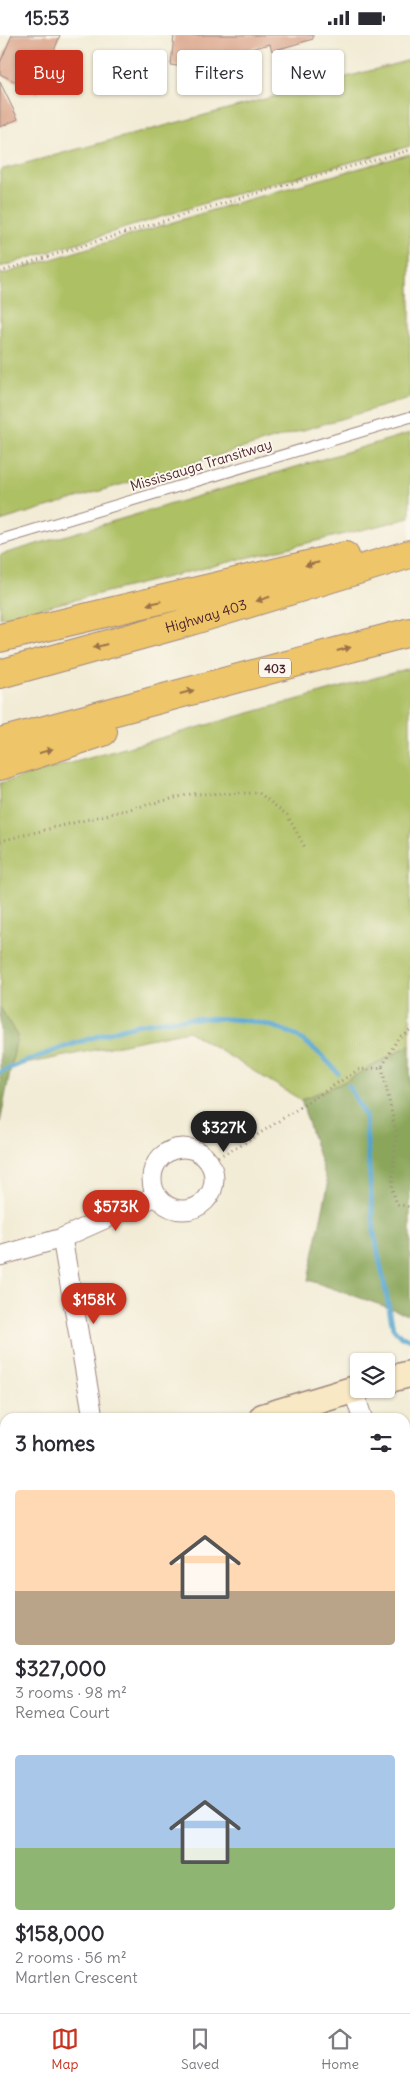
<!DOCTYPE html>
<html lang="en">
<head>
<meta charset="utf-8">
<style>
  body { margin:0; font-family:Delius,sans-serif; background:#f2f2f3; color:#2b2b33; height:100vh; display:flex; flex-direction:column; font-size:19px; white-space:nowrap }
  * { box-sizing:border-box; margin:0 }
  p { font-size:16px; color:#7c7c81 }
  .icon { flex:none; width:28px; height:28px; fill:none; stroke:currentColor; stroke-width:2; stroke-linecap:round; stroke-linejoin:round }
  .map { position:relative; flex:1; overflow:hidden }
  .panel { position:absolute; left:0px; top:1378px; width:410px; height:601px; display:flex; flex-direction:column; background:#fff; border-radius:15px 15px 0 0; box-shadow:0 1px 4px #0004 }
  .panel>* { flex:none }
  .guide { position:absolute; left:15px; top:15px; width:380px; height:45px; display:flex; gap:10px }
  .controls { position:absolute; left:350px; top:1318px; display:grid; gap:10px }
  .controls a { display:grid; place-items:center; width:45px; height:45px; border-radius:5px; background:#fff; box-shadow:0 1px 4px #0004; font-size:25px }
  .price { position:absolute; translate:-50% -42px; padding:0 11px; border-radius:18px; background:#c8321e; color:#fff; font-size:16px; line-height:32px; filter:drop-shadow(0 1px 2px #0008) }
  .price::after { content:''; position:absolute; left:50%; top:30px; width:15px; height:11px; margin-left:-8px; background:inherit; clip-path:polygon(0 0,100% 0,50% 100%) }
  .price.selected { background:#222; color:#fff }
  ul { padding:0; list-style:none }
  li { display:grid; align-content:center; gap:10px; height:265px; padding:0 15px }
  li span { display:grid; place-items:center; height:155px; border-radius:5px; color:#555 }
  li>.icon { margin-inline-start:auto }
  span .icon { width:90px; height:90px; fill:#fffc; stroke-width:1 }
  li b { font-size:21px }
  h2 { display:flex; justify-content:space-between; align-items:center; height:60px; padding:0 15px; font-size:21px }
  .pill { padding:0 18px; border-radius:5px; background:#fff; box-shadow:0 1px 4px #0004; font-size:18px; line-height:45px }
  .pill.selected { background:#c8321e; color:#fff }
  .status { display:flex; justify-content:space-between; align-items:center; height:35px; padding:0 25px; background:#fff; direction:ltr }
  .status svg { height:14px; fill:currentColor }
  .tab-bar { display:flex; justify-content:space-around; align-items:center; height:70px; border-top:1px solid #e1e1e2; background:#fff; font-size:14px; color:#7c7c81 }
  .tab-bar a { display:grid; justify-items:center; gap:2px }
  .tab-bar .selected { color:#c8321e }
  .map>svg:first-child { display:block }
  .green { fill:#adc064; stroke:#7c7048 }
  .forest { fill:#8aa65a; stroke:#6a6242 }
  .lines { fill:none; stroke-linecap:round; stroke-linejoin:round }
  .stream { stroke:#53a4ce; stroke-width:5 }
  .building { fill:#daa48a }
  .lane-casing { stroke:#9e8680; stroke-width:12 }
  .street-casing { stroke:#9e8680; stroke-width:21 }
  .secondary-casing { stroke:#9e8680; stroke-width:29 }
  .highway-casing { stroke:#9e8680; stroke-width:30 }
  .path { stroke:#9e8680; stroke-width:3; stroke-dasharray:1 4; stroke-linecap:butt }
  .lane { stroke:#fff; stroke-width:10 }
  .street { stroke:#fff; stroke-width:19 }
  .secondary { stroke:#f8e8c3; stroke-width:26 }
  .highway { stroke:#eec569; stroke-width:28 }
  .oneway { fill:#9c724a }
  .labels { text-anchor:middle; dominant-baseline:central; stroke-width:4; stroke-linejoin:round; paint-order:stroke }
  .shield { fill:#fbf7ec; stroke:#7f6065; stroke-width:1 }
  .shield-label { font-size:12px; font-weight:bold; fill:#4a1f2b }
  .street-label { font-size:14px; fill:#4a1f2b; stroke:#fbf7ec }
</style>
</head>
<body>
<div class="status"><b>15:53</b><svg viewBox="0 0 49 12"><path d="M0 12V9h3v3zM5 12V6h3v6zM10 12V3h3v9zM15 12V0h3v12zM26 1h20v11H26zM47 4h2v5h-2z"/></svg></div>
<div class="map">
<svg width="410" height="1978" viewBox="0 0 410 1978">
  <rect width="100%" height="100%" fill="#fbf7ec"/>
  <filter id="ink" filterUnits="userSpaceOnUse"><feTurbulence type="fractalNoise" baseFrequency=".02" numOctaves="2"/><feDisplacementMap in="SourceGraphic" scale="10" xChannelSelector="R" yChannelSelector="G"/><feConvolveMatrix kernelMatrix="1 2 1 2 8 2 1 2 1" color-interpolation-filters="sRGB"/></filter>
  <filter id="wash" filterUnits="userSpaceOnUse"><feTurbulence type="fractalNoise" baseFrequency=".0096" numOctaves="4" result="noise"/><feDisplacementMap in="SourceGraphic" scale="20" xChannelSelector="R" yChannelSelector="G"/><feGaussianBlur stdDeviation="1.12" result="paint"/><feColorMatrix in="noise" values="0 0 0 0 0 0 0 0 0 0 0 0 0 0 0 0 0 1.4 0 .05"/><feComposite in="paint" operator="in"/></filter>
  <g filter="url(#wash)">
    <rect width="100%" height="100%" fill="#f2ecd6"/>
    <g class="green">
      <path d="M410 25V111L228 161 0 232V135Z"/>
      <path d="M410 119V363L0 486V240L232 169Z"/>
      <path d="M410 398V483L0 583V520Z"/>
      <path d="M410 633V1010L342 1048 301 1065 188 996 11 1032 17 1001 0 972V748Z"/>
    </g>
    <g class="forest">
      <path d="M0 972 17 1001 0 1088Z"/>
      <path d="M410 1010V1278L407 1279 308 1245 328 1150 301 1065 342 1048Z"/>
    </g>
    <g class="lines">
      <g class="stream">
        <path d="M0 1037C35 1022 71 1009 108 998 118 995 130 991 141 989 187 981 257 978 298 1002 312 1011 327 1025 338 1038"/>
        <path d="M349 1051 365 1081 374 1197 393 1293 401 1302 410 1304"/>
      </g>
    </g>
    <g id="blocks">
      <g class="building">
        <path d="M12 0H60L48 32 50 33 38 58 0 39V28Z"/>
        <path d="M174 0H313V4L272 16 270 9 227 20V25L197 23 195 34 171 30Z"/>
        <path d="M0 47 18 84 0 92Z"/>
      </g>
    </g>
  </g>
  <g filter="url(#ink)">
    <use href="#blocks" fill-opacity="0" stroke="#9e8680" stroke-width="1"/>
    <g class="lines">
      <g class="lane-casing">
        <path id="lane" d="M0 505 410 382"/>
      </g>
      <g class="street-casing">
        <g id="street">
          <circle cx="183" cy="1144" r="31"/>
          <path d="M62 1203 93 1382"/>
          <path d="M0 1221 62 1203 156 1161"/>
          <path d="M353 1354 362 1382"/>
          <path d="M405 1513 410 1528"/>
          <path d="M0 1870 5 1873"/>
          <path d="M405 1881 410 1879"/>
          <path d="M142 1974 146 1978"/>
        </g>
      </g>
      <g class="secondary-casing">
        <g id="secondary">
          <path d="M386 1345 410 1339"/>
          <path d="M263 1382 359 1353"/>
          <path d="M0 1476 5 1473"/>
        </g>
      </g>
      <g class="highway-casing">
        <g id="highway">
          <path d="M0 603 345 521"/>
          <path id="s1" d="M0 639 181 589 410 519"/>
          <path d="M0 707 410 597"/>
          <path d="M0 731 103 697"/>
        </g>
      </g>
      <g class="path">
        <path d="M0 237C136 193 273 153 410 115"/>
        <path d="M0 806 191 759 259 758 287 780 306 814"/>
        <path d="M382 1032 396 1098 392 1154 397 1169 410 1172"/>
        <path d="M209 1126 240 1111 358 1035 382 1032 398 1003 410 995"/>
      </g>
      <use href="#lane" class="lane"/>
      <use href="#street" class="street"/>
      <use href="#secondary" class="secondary"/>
      <use href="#highway" class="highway"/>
    </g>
    <defs><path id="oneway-solid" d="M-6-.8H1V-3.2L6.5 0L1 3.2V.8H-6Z" transform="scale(1.25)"/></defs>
    <g class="oneway">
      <use href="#oneway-solid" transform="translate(312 529) rotate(167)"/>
      <use href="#oneway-solid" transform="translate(263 564) rotate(163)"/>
      <use href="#oneway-solid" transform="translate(154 568) rotate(167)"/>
      <use href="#oneway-solid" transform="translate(100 611) rotate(164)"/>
      <use href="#oneway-solid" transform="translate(344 614) rotate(-15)"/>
      <use href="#oneway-solid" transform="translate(187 657) rotate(-15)"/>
      <use href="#oneway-solid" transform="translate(46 716) rotate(-18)"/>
    </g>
  </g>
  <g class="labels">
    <rect class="shield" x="259" y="623.5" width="32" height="19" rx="4"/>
    <g class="shield-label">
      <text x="275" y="633">403</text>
    </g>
    <g class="street-label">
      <text transform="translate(201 430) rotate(-17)">Mississauga Transitway</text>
      <text stroke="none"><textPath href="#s1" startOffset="214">Highway 403</textPath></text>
    </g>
  </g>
</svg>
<div class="controls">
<a><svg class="icon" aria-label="layers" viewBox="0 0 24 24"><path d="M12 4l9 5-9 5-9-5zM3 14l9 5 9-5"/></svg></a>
</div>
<b class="price selected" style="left:224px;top:1118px">$327K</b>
<b class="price" style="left:116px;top:1197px">$573K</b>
<b class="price" style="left:94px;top:1290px">$158K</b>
<div class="guide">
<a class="pill selected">Buy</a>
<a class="pill">Rent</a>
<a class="pill">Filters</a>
<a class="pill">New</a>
</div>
<section class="panel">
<h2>3 homes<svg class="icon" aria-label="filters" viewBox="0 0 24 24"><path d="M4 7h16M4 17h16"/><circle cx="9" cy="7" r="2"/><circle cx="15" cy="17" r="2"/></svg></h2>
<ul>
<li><span style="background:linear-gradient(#ffd9b3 65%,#b9a48a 0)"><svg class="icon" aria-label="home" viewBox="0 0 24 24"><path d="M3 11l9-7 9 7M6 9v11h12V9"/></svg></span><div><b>$327,000</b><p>3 rooms · 98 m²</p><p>Remea Court</p></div></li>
<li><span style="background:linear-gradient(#a9c7e8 60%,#8fb573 0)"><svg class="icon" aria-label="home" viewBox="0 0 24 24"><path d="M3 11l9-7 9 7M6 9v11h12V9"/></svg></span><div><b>$158,000</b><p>2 rooms · 56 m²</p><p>Martlen Crescent</p></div></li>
</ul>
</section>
</div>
<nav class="tab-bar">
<a class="selected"><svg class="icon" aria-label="map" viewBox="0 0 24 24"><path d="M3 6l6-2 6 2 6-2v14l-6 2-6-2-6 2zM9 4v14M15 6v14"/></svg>Map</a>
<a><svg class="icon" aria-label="saved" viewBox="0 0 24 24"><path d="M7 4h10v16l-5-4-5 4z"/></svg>Saved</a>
<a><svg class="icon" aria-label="home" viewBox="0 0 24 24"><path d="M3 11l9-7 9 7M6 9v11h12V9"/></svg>Home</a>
</nav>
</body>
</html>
